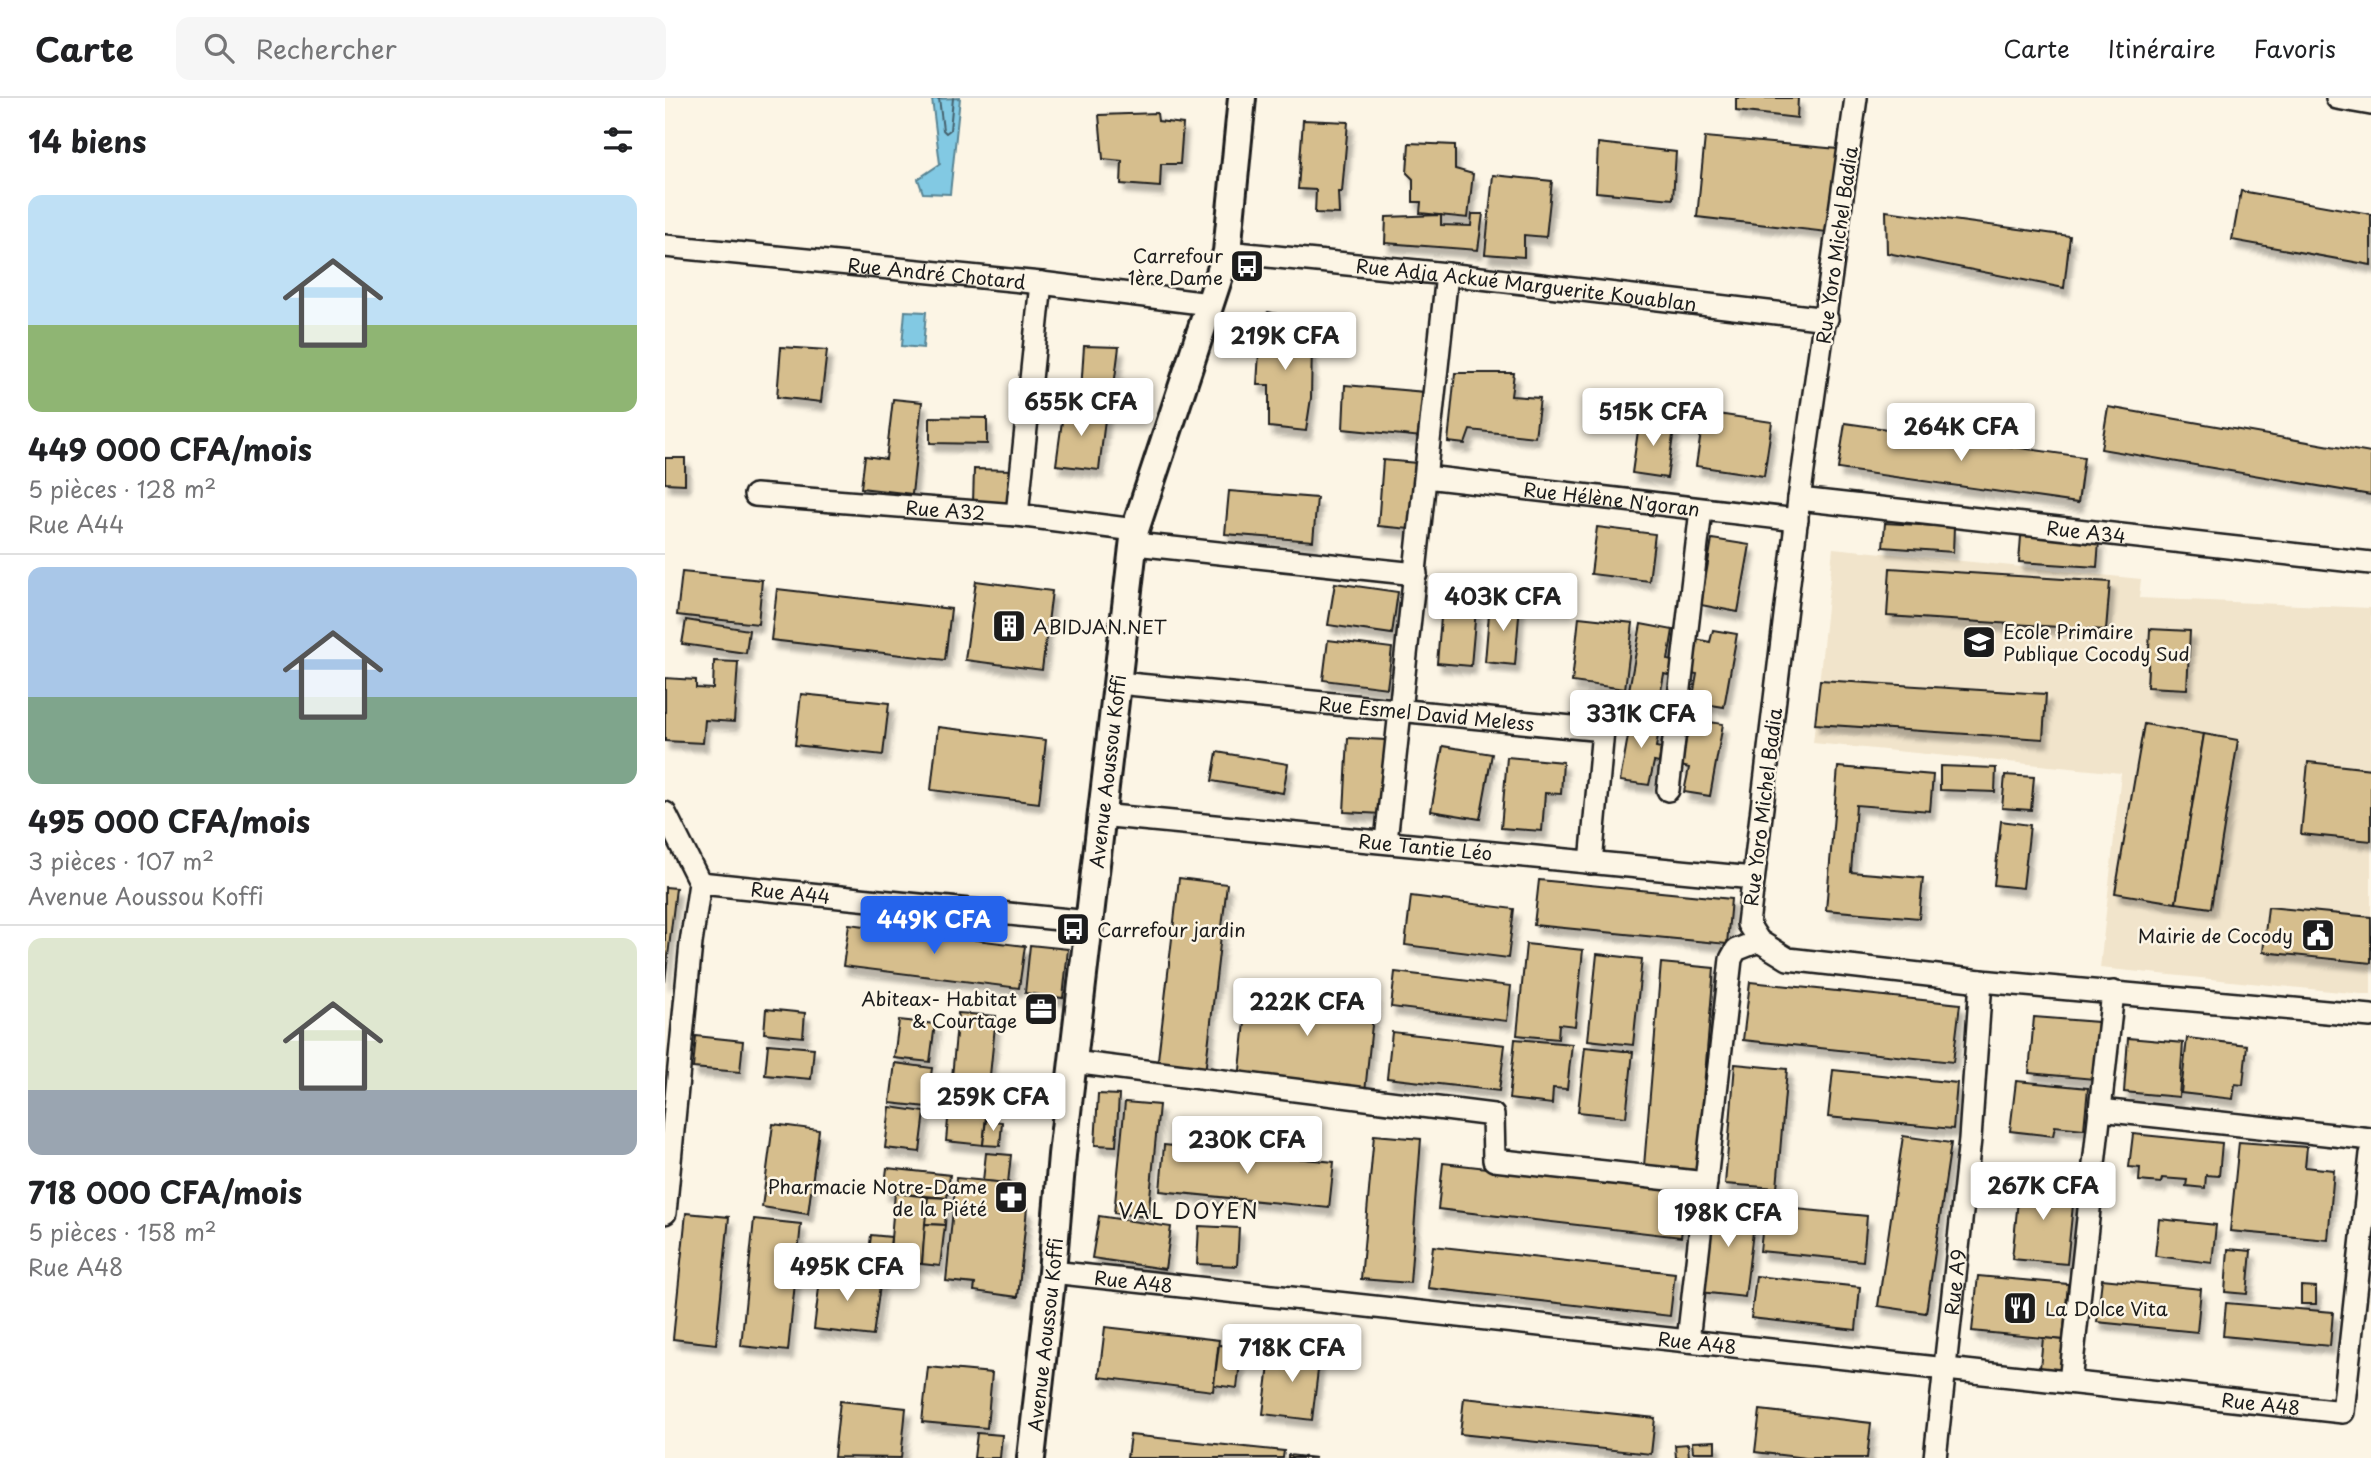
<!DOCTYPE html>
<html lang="fr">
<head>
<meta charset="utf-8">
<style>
  body { margin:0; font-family:"Playpen Sans",sans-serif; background:#f6f6f6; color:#202124; height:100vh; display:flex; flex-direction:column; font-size:26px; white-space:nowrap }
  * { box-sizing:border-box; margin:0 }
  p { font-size:23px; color:#757577 }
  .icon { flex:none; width:38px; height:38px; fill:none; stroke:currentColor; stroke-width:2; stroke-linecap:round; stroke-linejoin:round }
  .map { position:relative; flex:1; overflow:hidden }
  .side { display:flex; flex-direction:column; background:#fff; width:665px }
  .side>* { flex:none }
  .price { position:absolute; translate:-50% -60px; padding:0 16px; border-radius:7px; background:#fff; color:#222; font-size:23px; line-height:46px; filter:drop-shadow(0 2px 4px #0008) }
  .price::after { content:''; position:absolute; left:50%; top:42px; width:21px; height:16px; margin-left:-10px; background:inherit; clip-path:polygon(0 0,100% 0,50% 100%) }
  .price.on { background:#2563eb; color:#fff }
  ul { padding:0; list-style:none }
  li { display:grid; align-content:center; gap:14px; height:371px; padding:0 28px }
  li+li { border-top:2px solid #e0e0e0 }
  li span { display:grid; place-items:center; height:217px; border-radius:14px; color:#555 }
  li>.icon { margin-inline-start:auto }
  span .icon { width:126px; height:126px; fill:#fffc; stroke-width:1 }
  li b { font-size:30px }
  h2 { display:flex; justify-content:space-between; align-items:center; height:84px; padding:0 28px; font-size:30px }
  header { display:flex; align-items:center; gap:42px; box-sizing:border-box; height:98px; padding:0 35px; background:#fff; border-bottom:2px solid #e0e0e0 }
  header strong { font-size:33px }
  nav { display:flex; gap:38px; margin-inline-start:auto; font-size:24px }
  .search { width:490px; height:63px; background:#f6f6f6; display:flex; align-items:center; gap:18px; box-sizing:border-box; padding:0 24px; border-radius:14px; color:#757577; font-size:26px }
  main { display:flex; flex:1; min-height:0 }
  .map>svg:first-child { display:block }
  .built { fill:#f1e4cb }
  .water { fill:#82c9e3; stroke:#598493; stroke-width:2 }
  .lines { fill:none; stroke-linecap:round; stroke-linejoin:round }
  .shore { stroke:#45616c; stroke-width:2 }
  .building { fill:#d6be8d; stroke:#1c1c1c; stroke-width:2; filter:url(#shadow) }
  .minor-casing { stroke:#1c1c1c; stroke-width:26 }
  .tertiary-casing { stroke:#1c1c1c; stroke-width:32 }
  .minor { stroke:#fcf5e5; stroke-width:21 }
  .tertiary { stroke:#fcf5e5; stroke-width:26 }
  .labels { text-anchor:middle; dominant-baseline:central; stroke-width:5; stroke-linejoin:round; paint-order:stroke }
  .street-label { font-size:19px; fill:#1c1c1c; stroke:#fcf5e5 }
  .poi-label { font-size:19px; fill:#1c1c1c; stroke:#fcf5e5; text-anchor:end }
  .neighbourhood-label { font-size:21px; letter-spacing:2px; fill:#1c1c1c; stroke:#fcf5e5 }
</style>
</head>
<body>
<header>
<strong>Carte</strong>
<div class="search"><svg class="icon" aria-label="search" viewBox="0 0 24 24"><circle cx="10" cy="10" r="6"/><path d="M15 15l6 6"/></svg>Rechercher</div>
<nav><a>Carte</a><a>Itinéraire</a><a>Favoris</a></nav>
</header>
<main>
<section class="side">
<h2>14 biens<svg class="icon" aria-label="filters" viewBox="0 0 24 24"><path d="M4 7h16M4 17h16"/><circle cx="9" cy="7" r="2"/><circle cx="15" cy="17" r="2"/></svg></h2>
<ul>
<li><span style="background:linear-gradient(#bfe0f5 60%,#8fb573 0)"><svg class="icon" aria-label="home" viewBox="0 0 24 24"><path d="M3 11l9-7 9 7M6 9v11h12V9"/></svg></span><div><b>449 000 CFA/mois</b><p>5 pièces · 128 m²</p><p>Rue A44</p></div></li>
<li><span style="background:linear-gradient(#a9c7e8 60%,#7fa58c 0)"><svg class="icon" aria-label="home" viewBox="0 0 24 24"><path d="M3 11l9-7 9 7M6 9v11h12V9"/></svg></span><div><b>495 000 CFA/mois</b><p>3 pièces · 107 m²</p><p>Avenue Aoussou Koffi</p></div></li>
<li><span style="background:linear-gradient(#dfe7d0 70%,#9aa5b1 0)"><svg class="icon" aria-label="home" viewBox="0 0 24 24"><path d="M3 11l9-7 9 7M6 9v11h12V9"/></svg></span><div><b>718 000 CFA/mois</b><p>5 pièces · 158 m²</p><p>Rue A48</p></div></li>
</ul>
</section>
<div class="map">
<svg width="1706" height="1360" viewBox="0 0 1706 1360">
  <defs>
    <filter id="shadow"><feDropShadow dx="4.5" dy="8" stdDeviation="2" flood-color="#0004"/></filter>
  </defs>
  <rect width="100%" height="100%" fill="#fcf5e5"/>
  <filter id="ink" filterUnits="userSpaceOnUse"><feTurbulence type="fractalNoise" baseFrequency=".0143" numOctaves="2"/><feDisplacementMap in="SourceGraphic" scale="14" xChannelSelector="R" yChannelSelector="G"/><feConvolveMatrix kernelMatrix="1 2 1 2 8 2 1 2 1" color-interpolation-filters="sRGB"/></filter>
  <g filter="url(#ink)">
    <path class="built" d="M1168 450 1476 481 1474 500 1706 510V897L1435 870 1456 675 1148 645Z"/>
    <g class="water">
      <path d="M295 0 285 96 258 95 253 81 275 66 267 1Z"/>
      <path d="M240 213 261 214 258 250 237 248Z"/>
    </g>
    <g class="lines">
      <path class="shore" d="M274 0 278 32 281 35 285 32 288 0"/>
    </g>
    <g class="building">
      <path d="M1071 0H1133L1132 20 1071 13Z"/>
      <path d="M492 15 493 23 518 26 515 66H496L495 89 456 86 457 63 438 61 434 17Z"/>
      <path d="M638 22 683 24 677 94H673L674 116 650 115 651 92 633 91Z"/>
      <path d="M1040 39 1173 51 1162 134 1032 119Z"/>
      <path d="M744 45 790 47V71L808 76 803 120 755 115 756 104H748V81L742 75Z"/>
      <path d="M933 45 1011 54 1008 101 931 94Z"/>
      <path d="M828 77 887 83 881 139 859 137V159L820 156Z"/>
      <path d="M1576 93 1706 116V167L1567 142Z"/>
      <path d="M1221 113 1405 138 1399 190 1222 155Z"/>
      <path d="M807 116H818L813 152 720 145 721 119 776 117V127L806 128Z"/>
      <path d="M603 214 635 221 633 242 647 246 646 300 641 333 604 329V287H592L596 221Z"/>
      <path d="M419 248 454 249 448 296 416 293Z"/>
      <path d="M116 249 162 252 156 304 112 299Z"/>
      <path d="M790 275H849L846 298 875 300 870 339 805 332 800 346 783 344Z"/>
      <path d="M680 287 760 294 757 339 678 331Z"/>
      <path d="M228 301 257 304 247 396 196 390 200 358 221 361Z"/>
      <path d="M399 308 441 313 434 372 391 367Z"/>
      <path d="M1443 309 1706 355V397L1436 351Z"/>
      <path d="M1039 314 1107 324 1099 378 1031 368Z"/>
      <path d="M265 319 322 320V346L265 345Z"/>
      <path d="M975 319 1010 324 1002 380 967 375Z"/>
      <path d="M1180 325 1419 359 1413 405 1173 371Z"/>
      <path d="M0 360H20V386L0 385Z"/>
      <path d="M718 362 752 365 745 431 713 428Z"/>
      <path d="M309 371 348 372 347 406 308 405Z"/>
      <path d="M564 393 652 400 648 443 560 436Z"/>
      <path d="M1220 425 1289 429 1288 454 1218 449Z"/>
      <path d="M932 429 990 436 984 483 926 476Z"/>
      <path d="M1356 438 1434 443 1432 469 1354 464Z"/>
      <path d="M1047 441 1085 447 1073 514 1036 507Z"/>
      <path d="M1225 470 1445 484 1441 532 1222 518Z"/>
      <path d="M17 474 97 482 93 526 12 517Z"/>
      <path d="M311 483 387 493 377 572 300 562Z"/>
      <path d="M670 485 733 494 727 536 663 527Z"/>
      <path d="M112 491 286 511 280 562 106 542Z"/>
      <path d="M778 497 812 500 806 568 772 565Z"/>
      <path d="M825 504 855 506 850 567 820 564Z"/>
      <path d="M914 519 968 525 960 591 907 584Z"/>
      <path d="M21 522 84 532 81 555 17 546Z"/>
      <path d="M976 526 1008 532 1003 562 1010 564 1007 578 999 576 995 598 964 592Z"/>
      <path d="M1485 531 1525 533 1522 591 1482 589Z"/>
      <path d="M1048 532 1072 536 1059 609 1027 604 1032 576 1026 575 1031 541 1045 544Z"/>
      <path d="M663 542 727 550 722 590 658 582Z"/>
      <path d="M49 563 73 564 69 624 40 622 38 645 0 643V580L31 582V590L48 591Z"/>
      <path d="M1155 582 1381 596 1378 641 1150 626Z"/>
      <path d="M136 596 224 605 218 657 130 647Z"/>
      <path d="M967 616 996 621 991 649 996 650 994 665 989 664 984 687 955 683Z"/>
      <path d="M1025 621 1058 626 1045 698 1019 694 1024 670 1016 668Z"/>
      <path d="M1479 626 1539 636 1511 805 1450 795Z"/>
      <path d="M273 629 381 642 374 705 266 692Z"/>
      <path d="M1539 636 1573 642 1546 810 1511 805Z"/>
      <path d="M683 640 721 642 718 716 679 714Z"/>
      <path d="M778 648 827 656 815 721 766 713Z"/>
      <path d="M552 654 623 666 618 695 547 683Z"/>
      <path d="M842 659 898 664 896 696 880 695 877 733 836 730Z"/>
      <path d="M1643 664 1706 671V743L1636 736Z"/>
      <path d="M1275 668 1331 670 1330 694 1275 692Z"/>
      <path d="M1173 669 1268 677 1265 713 1191 707 1186 774 1258 780 1254 820 1161 812Z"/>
      <path d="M1340 677 1369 679 1366 712 1337 710Z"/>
      <path d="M1336 723 1365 727 1358 790 1329 787Z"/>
      <path d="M514 780 562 786 540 975 492 970Z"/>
      <path d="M874 782 1066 801 1062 846 869 827Z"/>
      <path d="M0 789 11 790 0 884Z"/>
      <path d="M746 798 849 811 843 860 740 847Z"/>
      <path d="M1603 809 1706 819V865L1598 854Z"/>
      <path d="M184 826 360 848 354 890 178 868Z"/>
      <path d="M861 846 918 852 910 928 894 926 893 941 852 937Z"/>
      <path d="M365 847 403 851 398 900 360 895Z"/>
      <path d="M932 856 977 861 968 947 923 942Z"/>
      <path d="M996 865 1049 870 1032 1072 979 1068Z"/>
      <path d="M730 874 846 888 842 923 726 909Z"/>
      <path d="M1085 884 1295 906 1288 964 1078 942Z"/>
      <path d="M584 886 710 898 700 994 574 981Z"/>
      <path d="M101 911 140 915 138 939 99 935Z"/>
      <path d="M293 915 331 918 318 1047 281 1043Z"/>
      <path d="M1369 919 1433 924 1429 981 1364 975Z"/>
      <path d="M234 922 270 926 265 964 229 960Z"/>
      <path d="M727 934 840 947 834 993 722 980Z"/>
      <path d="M31 938 78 943 75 974 28 970Z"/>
      <path d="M1463 940 1518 945 1514 999 1459 994Z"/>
      <path d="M1522 940 1582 947 1578 987 1570 986 1568 1001 1516 995Z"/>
      <path d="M850 941 907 946 902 991 888 990 887 1006 844 1001Z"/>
      <path d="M103 946 149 950 146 981 100 977Z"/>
      <path d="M920 949 968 954 961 1019 913 1014Z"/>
      <path d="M230 965 267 970 262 1009 225 1005Z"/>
      <path d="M1070 966 1122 971 1112 1090 1060 1086Z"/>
      <path d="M1168 972 1292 985 1288 1031 1163 1019Z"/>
      <path d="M1351 983 1423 990 1419 1031 1390 1028 1388 1038 1345 1033Z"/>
      <path d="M433 996 454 997 451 1048 430 1047Z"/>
      <path d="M460 1004 494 1007 483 1119 449 1115Z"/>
      <path d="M225 1009 260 1014 255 1054 220 1050Z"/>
      <path d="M321 1022 337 1024 335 1048 318 1047Z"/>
      <path d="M108 1026 154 1032 143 1116 97 1109Z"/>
      <path d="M1468 1036 1557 1045 1554 1078 1541 1077 1540 1090 1521 1088 1522 1082 1497 1080 1496 1085 1474 1083 1475 1070 1464 1069Z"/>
      <path d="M709 1037 756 1041 745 1185 696 1181Z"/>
      <path d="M1238 1038 1286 1045 1261 1215 1213 1208Z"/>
      <path d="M1574 1044 1642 1049 1640 1069 1669 1072 1663 1142 1565 1133Z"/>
      <path d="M499 1047 669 1064 664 1110 495 1093Z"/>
      <path d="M321 1055 346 1057 343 1085 318 1083Z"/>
      <path d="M778 1065 1022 1093 1016 1139 773 1111Z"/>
      <path d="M222 1070 285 1077 282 1100 219 1094Z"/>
      <path d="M291 1080 352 1086 349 1109 362 1110 353 1199 309 1193 310 1186 281 1183Z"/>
      <path d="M1355 1082 1410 1087 1402 1166 1347 1161Z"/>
      <path d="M230 1095 263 1099 257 1166 224 1163Z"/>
      <path d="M263 1099 282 1100 280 1127 260 1126Z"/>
      <path d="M1046 1104 1091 1109 1080 1199 1035 1194Z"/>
      <path d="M1100 1108 1202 1118 1198 1163 1095 1153Z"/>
      <path d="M21 1115 64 1119 51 1246 8 1241Z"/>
      <path d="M434 1118 506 1129 500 1171 427 1160Z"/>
      <path d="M89 1121 136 1126 123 1253 76 1248Z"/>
      <path d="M1494 1121 1551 1127 1547 1165 1490 1158Z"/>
      <path d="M260 1126 280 1127 275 1168 257 1166Z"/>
      <path d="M534 1128 574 1130 572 1168 532 1166Z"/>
      <path d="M206 1137 226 1139 224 1156 204 1154Z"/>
      <path d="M768 1148 1010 1175 1005 1218 763 1190Z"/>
      <path d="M1563 1151 1586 1153 1582 1196 1560 1194Z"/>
      <path d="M156 1173 216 1180 208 1238 149 1231Z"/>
      <path d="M1091 1178 1195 1189 1191 1232 1086 1220Z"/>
      <path d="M1313 1178 1403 1186 1398 1242 1307 1233Z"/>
      <path d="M1437 1181 1536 1191 1532 1234 1432 1224Z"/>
      <path d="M1636 1188 1651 1189V1206H1636Z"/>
      <path d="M1561 1205 1668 1214 1665 1248 1558 1238Z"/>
      <path d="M440 1229 554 1242 548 1293 434 1279Z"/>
      <path d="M1378 1240 1398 1242 1395 1272 1375 1270Z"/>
      <path d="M554 1247 566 1248 565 1263 575 1264 572 1290 549 1287Z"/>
      <path d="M606 1251 655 1256 647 1322 598 1316Z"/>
      <path d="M263 1269 327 1275 322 1330 257 1324Z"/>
      <path d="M799 1300 990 1320 986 1356 795 1336Z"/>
      <path d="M175 1303 241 1310 236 1360 169 1359Z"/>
      <path d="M1095 1312 1206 1325 1202 1360H1141L1090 1354Z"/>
      <path d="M312 1335 337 1337 335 1360H309Z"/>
      <path d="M465 1337 619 1353 618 1360H462Z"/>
      <path d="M1050 1343V1354H1028L1027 1344Z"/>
      <path d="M1023 1346 1024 1360H1011L1010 1347Z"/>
      <path d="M623 1357 651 1360H623Z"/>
    </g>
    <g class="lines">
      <g class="minor-casing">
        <g id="minor">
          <path d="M1191 0 1134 401 1083 826 1094 843 1123 861 1316 883 1706 918"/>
          <path d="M1672 0 1706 6"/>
          <path id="s1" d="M0 148 376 185 544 206"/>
          <path id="s2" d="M562 154 782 176 1162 221"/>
          <path id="s3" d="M761 379 1132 422"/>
          <path id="s4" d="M90 397 352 417 470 432"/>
          <path id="s5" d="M1134 401 1706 465"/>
          <path d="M352 417 376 185"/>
          <path d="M470 446 751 476"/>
          <path id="s6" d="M453 585 938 632 926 765"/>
          <path d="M1003 692 1036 412"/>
          <path d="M0 715 35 785 26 845 0 1115"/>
          <path id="s7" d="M435 717 1088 780"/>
          <path d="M721 743 782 176"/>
          <path id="s8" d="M35 785 424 824"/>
          <path d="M408 964 828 1017 829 1062 1041 1085"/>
          <path d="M1435 1012 1706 1041"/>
          <path id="s9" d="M387 1174 1678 1314 1706 1056"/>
          <path d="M1023 1243 1066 861 1071 852 1094 843"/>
          <path d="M1405 1284 1448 894"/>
          <path id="s10" d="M1270 1360 1305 1041 1316 883"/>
        </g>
      </g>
      <g class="tertiary-casing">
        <g id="tertiary">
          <path id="s11" d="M366 1360 387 1174 397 1057 470 432 562 154 577 0"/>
        </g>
      </g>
      <use href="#minor" class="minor"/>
      <use href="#tertiary" class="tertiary"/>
    </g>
  </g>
  <defs>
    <g id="bus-square" transform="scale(1.75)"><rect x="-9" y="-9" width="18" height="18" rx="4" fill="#1c1c1c" stroke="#fcf5e5"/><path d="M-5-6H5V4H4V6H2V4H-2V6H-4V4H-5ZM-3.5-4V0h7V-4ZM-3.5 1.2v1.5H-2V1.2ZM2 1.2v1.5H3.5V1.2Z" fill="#fff"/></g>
    <g id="building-square" transform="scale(1.75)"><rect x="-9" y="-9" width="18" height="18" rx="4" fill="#1c1c1c" stroke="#fcf5e5"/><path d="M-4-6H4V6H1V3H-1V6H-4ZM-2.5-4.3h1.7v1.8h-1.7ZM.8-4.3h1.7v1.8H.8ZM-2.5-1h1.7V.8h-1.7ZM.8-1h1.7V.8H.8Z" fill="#fff"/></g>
    <g id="school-square" transform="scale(1.75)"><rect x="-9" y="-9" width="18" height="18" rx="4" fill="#1c1c1c" stroke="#fcf5e5"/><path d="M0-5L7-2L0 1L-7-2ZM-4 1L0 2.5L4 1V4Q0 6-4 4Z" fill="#fff"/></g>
    <g id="civic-square" transform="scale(1.75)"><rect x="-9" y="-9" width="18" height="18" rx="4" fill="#1c1c1c" stroke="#fcf5e5"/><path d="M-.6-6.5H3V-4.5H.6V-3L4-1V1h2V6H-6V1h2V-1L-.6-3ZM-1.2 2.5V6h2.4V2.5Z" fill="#fff"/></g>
    <g id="office-square" transform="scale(1.75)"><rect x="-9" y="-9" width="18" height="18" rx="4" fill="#1c1c1c" stroke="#fcf5e5"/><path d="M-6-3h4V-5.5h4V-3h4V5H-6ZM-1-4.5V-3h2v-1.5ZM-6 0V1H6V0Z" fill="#fff"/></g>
    <g id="pharmacy-square" transform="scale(1.75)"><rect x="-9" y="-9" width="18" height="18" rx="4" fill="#1c1c1c" stroke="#fcf5e5"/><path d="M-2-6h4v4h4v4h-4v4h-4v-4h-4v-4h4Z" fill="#fff"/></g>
    <g id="restaurant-square" transform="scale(1.75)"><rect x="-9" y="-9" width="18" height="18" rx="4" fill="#1c1c1c" stroke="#fcf5e5"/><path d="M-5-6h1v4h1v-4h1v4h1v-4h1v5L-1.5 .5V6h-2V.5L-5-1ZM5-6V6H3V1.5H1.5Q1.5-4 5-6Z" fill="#fff"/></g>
  </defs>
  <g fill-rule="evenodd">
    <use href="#bus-square" x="582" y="168"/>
    <use href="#building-square" x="344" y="528"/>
    <use href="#school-square" x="1314" y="544"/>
    <use href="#bus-square" x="408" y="831"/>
    <use href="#civic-square" x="1653" y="837"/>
    <use href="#office-square" x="376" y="911"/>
    <use href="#pharmacy-square" x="346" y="1099"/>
    <use href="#restaurant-square" x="1355" y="1210"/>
  </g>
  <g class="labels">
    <g class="street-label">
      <text transform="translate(1171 147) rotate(-82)">Rue Yoro Michel Badia</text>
      <text stroke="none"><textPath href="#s1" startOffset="273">Rue André Chotard</textPath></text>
      <text stroke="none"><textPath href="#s2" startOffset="301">Rue Adja Ackué Marguerite Kouablan</textPath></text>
      <text stroke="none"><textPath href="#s3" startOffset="187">Rue Hélène N'goran</textPath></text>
      <text stroke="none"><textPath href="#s4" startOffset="191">Rue A32</textPath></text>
      <text stroke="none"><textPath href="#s5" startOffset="289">Rue A34</textPath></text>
      <text stroke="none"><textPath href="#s6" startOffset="310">Rue Esmel David Meless</textPath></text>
      <text stroke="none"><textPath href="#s11" startOffset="691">Avenue Aoussou Koffi</textPath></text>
      <text transform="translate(1097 709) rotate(-83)">Rue Yoro Michel Badia</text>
      <text stroke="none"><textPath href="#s7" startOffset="327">Rue Tantie Léo</textPath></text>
      <text stroke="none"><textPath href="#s8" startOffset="91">Rue A44</textPath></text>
      <text stroke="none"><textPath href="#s9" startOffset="82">Rue A48</textPath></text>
      <text stroke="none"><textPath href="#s10" startOffset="177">Rue A9</textPath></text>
      <text stroke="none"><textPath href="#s11" startOffset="124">Avenue Aoussou Koffi</textPath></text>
      <text stroke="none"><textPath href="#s9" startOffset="649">Rue A48</textPath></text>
      <text stroke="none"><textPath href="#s9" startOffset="1216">Rue A48</textPath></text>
    </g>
    <g class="poi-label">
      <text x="558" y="157">Carrefour<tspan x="558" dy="22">1ère Dame</tspan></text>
      <text x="368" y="528" text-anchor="start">ABIDJAN.NET</text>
      <text x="1338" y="533" text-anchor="start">Ecole Primaire<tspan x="1338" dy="22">Publique Cocody Sud</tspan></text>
      <text x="432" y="831" text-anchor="start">Carrefour jardin</text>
      <text x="1628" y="837">Mairie de Cocody</text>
      <text x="352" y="900">Abiteax- Habitat<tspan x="352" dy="22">&amp; Courtage</tspan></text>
      <text x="322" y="1088">Pharmacie Notre-Dame<tspan x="322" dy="22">de la Piété</tspan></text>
      <text x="1380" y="1210" text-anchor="start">La Dolce Vita</text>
    </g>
    <g class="neighbourhood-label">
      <text x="524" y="1112">VAL DOYEN</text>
    </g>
  </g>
</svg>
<b class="price" style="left:620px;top:274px">219K CFA</b>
<b class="price" style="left:416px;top:340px">655K CFA</b>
<b class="price" style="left:988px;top:350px">515K CFA</b>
<b class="price" style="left:1296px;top:365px">264K CFA</b>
<b class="price" style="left:838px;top:535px">403K CFA</b>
<b class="price" style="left:976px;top:652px">331K CFA</b>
<b class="price on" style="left:269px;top:858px">449K CFA</b>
<b class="price" style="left:642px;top:940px">222K CFA</b>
<b class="price" style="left:328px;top:1035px">259K CFA</b>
<b class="price" style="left:582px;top:1078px">230K CFA</b>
<b class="price" style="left:1378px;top:1124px">267K CFA</b>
<b class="price" style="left:1063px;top:1151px">198K CFA</b>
<b class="price" style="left:182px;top:1205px">495K CFA</b>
<b class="price" style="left:627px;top:1286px">718K CFA</b>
</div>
</main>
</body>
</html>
